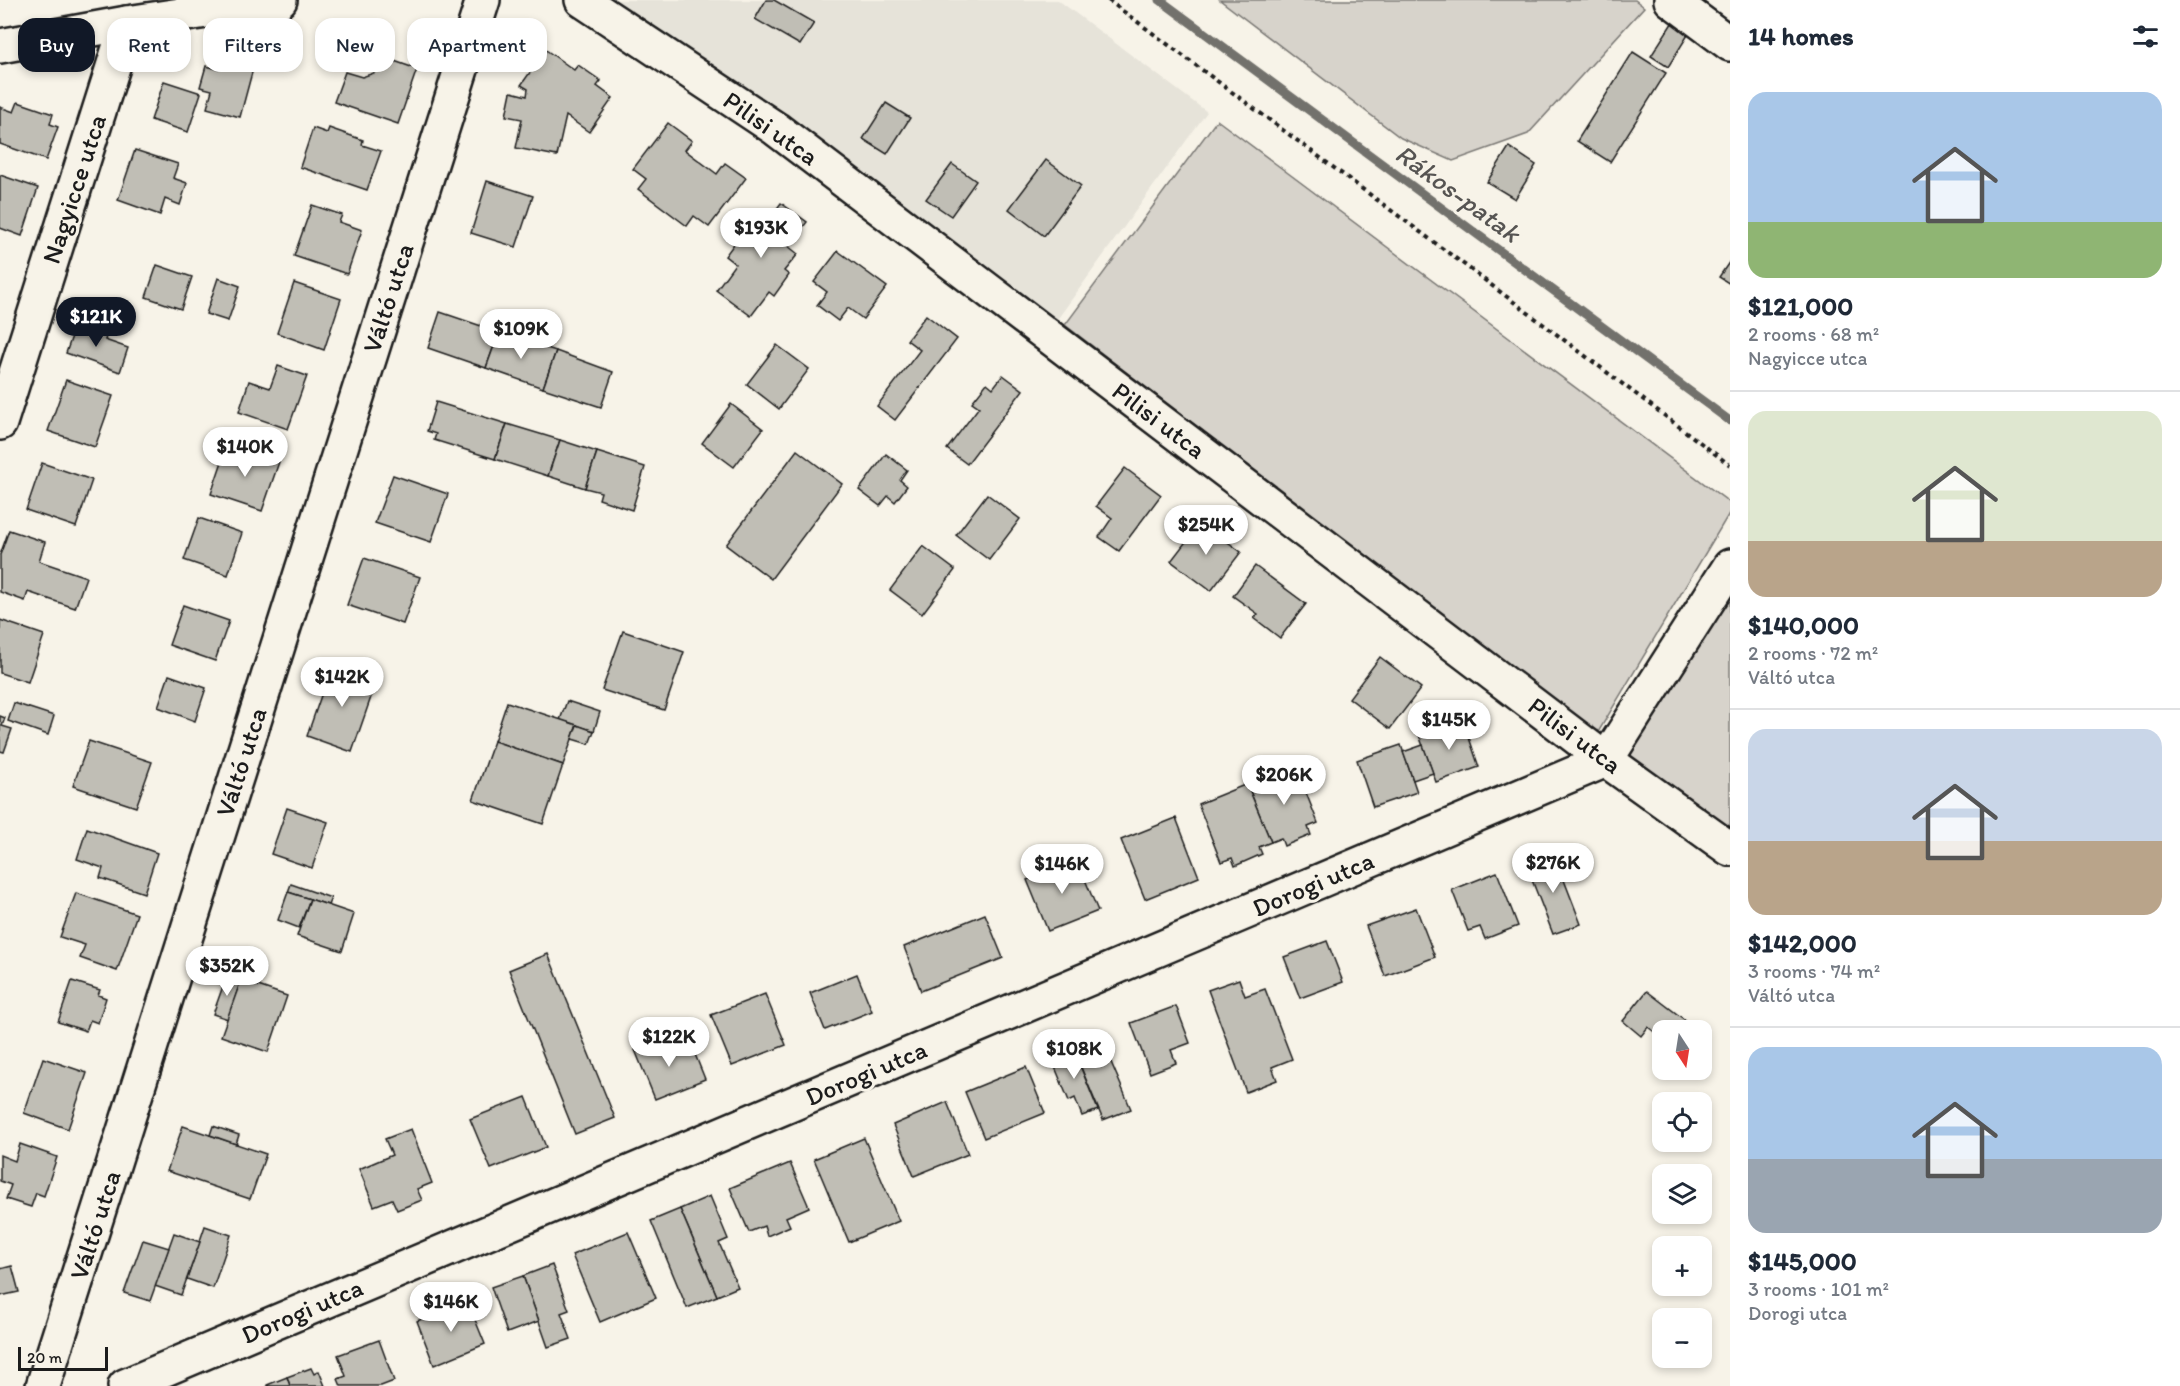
<!DOCTYPE html>
<html lang="en">
<head>
<meta charset="utf-8">
<style>
  body { margin:0; font-family:Itim,sans-serif; background:#f6f6f7; color:#1f2937; height:100vh; display:flex; flex-direction:column; font-size:22px; white-space:nowrap }
  * { box-sizing:border-box; margin:0 }
  p { font-size:20px; color:#747a83 }
  .icon { flex:none; width:33px; height:33px; fill:none; stroke:currentColor; stroke-width:2; stroke-linecap:round; stroke-linejoin:round }
  .map { position:relative; flex:1; overflow:hidden }
  .panel { display:flex; flex-direction:column; background:#fff; width:450px }
  .panel>* { flex:none }
  .hud { position:absolute; left:18px; top:18px; width:570px; height:54px; display:flex; gap:12px }
  .needle { width:39px; rotate:168deg }
  .fabs { position:absolute; left:1652px; top:1020px; display:grid; gap:12px }
  .fabs a { display:grid; place-items:center; width:60px; height:60px; border-radius:12px; background:#fff; box-shadow:0 3px 9px #0003; font-size:30px }
  .scale { position:absolute; left:18px; bottom:15px; width:90px; box-sizing:border-box; padding-left:6px; border:3px solid #1c1c1c; border-top:0; font-size:16px; line-height:21px; white-space:nowrap; color:#1c1c1c; -webkit-text-stroke:4px #f7f3e8; paint-order:stroke }
  .price { position:absolute; translate:-50% -51px; padding:0 14px; border-radius:21px; background:#fff; color:#222; font-size:20px; line-height:39px; filter:drop-shadow(0 2px 3px #0008) }
  .price::after { content:''; position:absolute; left:50%; top:36px; width:18px; height:14px; margin-left:-9px; background:inherit; clip-path:polygon(0 0,100% 0,50% 100%) }
  .price.current { background:#111827; color:#fff }
  ul { padding:0; list-style:none }
  li { display:grid; align-content:center; gap:12px; height:318px; padding:0 18px }
  li+li { border-top:2px solid #e0e1e3 }
  li span { display:grid; place-items:center; height:186px; border-radius:18px; color:#555 }
  li>.icon { margin-inline-start:auto }
  span .icon { width:108px; height:108px; fill:#fffc; stroke-width:1 }
  li b { font-size:26px }
  h2 { display:flex; justify-content:space-between; align-items:center; height:72px; padding:0 18px; font-size:26px }
  .tag { padding:0 21px; border-radius:18px; background:#fff; box-shadow:0 3px 9px #0003; font-size:21px; line-height:54px }
  .tag.current { background:#111827; color:#fff }
  main { display:flex; flex:1; min-height:0 }
  .map>svg:first-child { display:block }
  .built { fill:#e6e3d9 }
  .green { fill:#d7d3cb; stroke:#7a7874; stroke-width:1.5 }
  .lines { fill:none; stroke-linecap:round; stroke-linejoin:round }
  .stream { stroke:#72716c; stroke-width:9 }
  .building { fill:#c0beb5; stroke:#1c1c1c; stroke-width:1.5 }
  .minor-casing { stroke:#1c1c1c; stroke-width:38 }
  .path { stroke:#1c1c1c; stroke-width:4; stroke-dasharray:4.5 4.5; stroke-linecap:butt }
  .minor { stroke:#f7f3e8; stroke-width:33 }
  .tree { fill:#9d9b95 }
  .labels { text-anchor:middle; dominant-baseline:central; stroke-width:6; stroke-linejoin:round; paint-order:stroke }
  .street-label { font-size:26px; fill:#1c1c1c; stroke:#f7f3e8 }
  .water-label { font-size:27px; font-style:italic; fill:#565452; stroke:#f7f3e8 }
</style>
</head>
<body>
<main>
<div class="map">
<svg width="1730" height="1386" viewBox="0 0 1730 1386">
  <rect width="100%" height="100%" fill="#f7f3e8"/>
  <filter id="ink" filterUnits="userSpaceOnUse"><feTurbulence type="fractalNoise" baseFrequency=".0167" numOctaves="2"/><feDisplacementMap in="SourceGraphic" scale="12" xChannelSelector="R" yChannelSelector="G"/><feConvolveMatrix kernelMatrix="1 2 1 2 8 2 1 2 1" color-interpolation-filters="sRGB"/></filter>
  <g filter="url(#ink)">
    <path class="built" d="M598 0H1058L1207 112 1051 328Z"/>
    <g class="green">
      <path d="M1220 0H1635L1644 7 1528 134 1453 161 1401 138Z"/>
      <path d="M1217 120 1730 503V512L1597 734 1065 325Z"/>
      <path d="M1730 596V838L1623 758Z"/>
    </g>
    <g class="lines">
      <path class="stream" d="M1160 0 1730 421"/>
    </g>
    <g class="building">
      <path d="M766 0H774L814 23 800 45 755 19Z"/>
      <path d="M1674 20 1691 30 1668 67 1651 56Z"/>
      <path d="M546 50 574 70 578 65 601 81 597 86 613 98 589 132 566 116 557 156 516 148 522 119 506 116 511 92 527 96 528 89 521 85Z"/>
      <path d="M1633 52 1666 73 1610 162 1577 141Z"/>
      <path d="M221 56 254 65 240 117 207 108 212 90 200 87 206 66 218 69Z"/>
      <path d="M380 56 417 69 398 124 334 102 345 72 362 77 374 73Z"/>
      <path d="M164 81 201 93 188 132 151 120Z"/>
      <path d="M18 102 53 114 50 124 58 127 46 160 0 144V107L14 112Z"/>
      <path d="M886 103 910 118 887 154 863 139Z"/>
      <path d="M668 123 692 141 685 150 717 174 725 163 746 178 709 227 694 216 687 226 638 189 646 179 633 169Z"/>
      <path d="M313 128 327 133 329 128 363 140 362 145 381 151 367 190 300 167Z"/>
      <path d="M1509 147 1536 165 1515 199 1487 182Z"/>
      <path d="M135 150 178 164 173 178 187 183 180 205 165 199 160 215 118 200Z"/>
      <path d="M1046 160 1081 186 1044 236 1009 209Z"/>
      <path d="M952 164 976 181 951 216 926 199Z"/>
      <path d="M0 175 38 188 22 236 0 228Z"/>
      <path d="M487 181 533 196 516 247 471 233Z"/>
      <path d="M781 203 807 222 788 246 798 254 784 271 789 275 774 296 769 292 751 316 716 290 735 264 725 256 753 218 764 226Z"/>
      <path d="M312 205 342 215 339 222 362 230 347 274 294 256Z"/>
      <path d="M838 251 887 287 863 319 848 308 838 321 817 305 827 292 814 282Z"/>
      <path d="M1730 261V284L1719 277Z"/>
      <path d="M157 265 192 277 181 309 146 297Z"/>
      <path d="M218 278 240 286 228 321 206 314Z"/>
      <path d="M294 283 341 299 324 350 277 333Z"/>
      <path d="M440 312 499 332 486 368 428 348Z"/>
      <path d="M926 315 957 339 895 420 877 406 920 350 907 340Z"/>
      <path d="M77 322 107 333 105 340 128 348 120 372 66 353Z"/>
      <path d="M499 332 556 351 543 388 486 368Z"/>
      <path d="M777 345 809 369 779 409 747 384Z"/>
      <path d="M556 351 613 372 601 407 543 388Z"/>
      <path d="M278 366 307 376 288 429 239 412 249 381 270 388Z"/>
      <path d="M1003 375 1023 390 967 464 947 449 979 407 972 402 987 383 993 388Z"/>
      <path d="M66 380 113 396 95 447 48 431Z"/>
      <path d="M436 402 507 424 495 459 434 440 436 434 427 431Z"/>
      <path d="M731 404 763 429 734 467 702 443Z"/>
      <path d="M507 424 560 440 548 476 495 459Z"/>
      <path d="M560 440 597 452 585 488 548 476Z"/>
      <path d="M228 444 279 462 262 511 211 494Z"/>
      <path d="M797 450 842 484 771 579 726 545Z"/>
      <path d="M597 452 645 467 632 510 599 499 601 492 585 488Z"/>
      <path d="M886 454 907 470 900 480 907 486 895 502 888 496 880 506 859 490Z"/>
      <path d="M42 463 92 480 76 527 26 510Z"/>
      <path d="M1125 468 1161 495 1119 551 1099 537 1112 518 1096 506Z"/>
      <path d="M393 475 448 494 431 542 375 523Z"/>
      <path d="M987 494 1020 519 989 560 956 535Z"/>
      <path d="M199 518 242 533 228 575 184 560Z"/>
      <path d="M1201 522 1241 552 1211 591 1171 561Z"/>
      <path d="M9 530 45 542 39 561 86 577 75 608 28 592 25 601 0 592V555Z"/>
      <path d="M923 546 955 570 922 614 890 590Z"/>
      <path d="M364 558 420 577 403 624 347 605Z"/>
      <path d="M1255 566 1306 604 1280 638 1254 618 1258 614 1233 596Z"/>
      <path d="M183 605 229 621 215 661 169 645Z"/>
      <path d="M0 620 44 635 28 682 0 673Z"/>
      <path d="M623 631 684 652 664 710 602 690Z"/>
      <path d="M1380 657 1421 688 1390 729 1349 698Z"/>
      <path d="M332 664 377 680 352 752 307 736Z"/>
      <path d="M169 675 206 688 195 721 158 707Z"/>
      <path d="M567 701 600 712 594 731 560 720Z"/>
      <path d="M507 702 577 725 563 765 494 741Z"/>
      <path d="M14 703 54 716 48 735 8 721Z"/>
      <path d="M0 716 5 718 2 726 12 729 4 752 0 751Z"/>
      <path d="M1463 720 1479 767 1436 782 1419 735Z"/>
      <path d="M577 725 594 731 589 744 572 739Z"/>
      <path d="M89 741 152 762 136 807 73 786Z"/>
      <path d="M494 741 563 765 543 824 473 800Z"/>
      <path d="M1401 745 1417 792 1373 807 1357 760Z"/>
      <path d="M1423 745 1433 773 1413 780 1403 752Z"/>
      <path d="M1295 765 1318 823 1308 827 1311 835 1284 846 1281 838 1271 842 1247 784Z"/>
      <path d="M1247 784 1271 842 1259 847 1262 854 1235 866 1232 858 1221 862 1198 804Z"/>
      <path d="M287 808 328 822 312 868 271 854Z"/>
      <path d="M1176 818 1199 877 1145 899 1121 840Z"/>
      <path d="M87 828 157 853 144 893 100 878 103 868 77 859Z"/>
      <path d="M1546 854 1550 864 1557 862 1581 924 1553 934 1525 862Z"/>
      <path d="M1077 860 1098 911 1048 931 1027 880Z"/>
      <path d="M1497 872 1518 926 1485 939 1480 927 1468 931 1452 890Z"/>
      <path d="M291 884 331 898 328 905 288 892Z"/>
      <path d="M288 892 310 899 299 928 278 920Z"/>
      <path d="M76 893 137 914 117 971 80 958 85 945 60 937Z"/>
      <path d="M310 899 354 914 342 951 297 936Z"/>
      <path d="M1416 908 1435 957 1385 976 1366 926Z"/>
      <path d="M985 914 1003 958 921 991 904 947Z"/>
      <path d="M1327 941 1343 982 1300 998 1284 957Z"/>
      <path d="M548 954 615 1118 575 1134 509 970Z"/>
      <path d="M857 974 872 1011 825 1030 810 993Z"/>
      <path d="M227 975 241 980 228 1019 213 1014Z"/>
      <path d="M1239 979 1245 996 1265 989 1292 1059 1272 1067 1277 1080 1246 1092 1208 990Z"/>
      <path d="M241 980 287 996 268 1052 221 1036Z"/>
      <path d="M72 981 100 990 98 995 106 998 98 1023 90 1020 86 1031 58 1022Z"/>
      <path d="M1647 991 1698 1030H1662V1038L1648 1027 1641 1036 1623 1021Z"/>
      <path d="M765 994 786 1045 732 1066 711 1015Z"/>
      <path d="M1176 1006 1190 1043 1171 1050 1176 1063 1150 1073 1131 1023Z"/>
      <path d="M1099 1034 1131 1109 1103 1120 1072 1046Z"/>
      <path d="M661 1040 666 1052 690 1042 705 1079 655 1099 635 1050Z"/>
      <path d="M1072 1046 1098 1110 1082 1116 1075 1098 1069 1101 1050 1055Z"/>
      <path d="M43 1058 87 1073 68 1129 24 1113Z"/>
      <path d="M1026 1067 1045 1113 984 1138 965 1092Z"/>
      <path d="M526 1097 546 1147 491 1169 470 1119Z"/>
      <path d="M947 1102 968 1154 914 1176 893 1125Z"/>
      <path d="M183 1126 266 1154 250 1199 167 1171Z"/>
      <path d="M213 1126 239 1135 236 1144 210 1135Z"/>
      <path d="M411 1129 432 1183 417 1189 422 1200 397 1210 392 1199 374 1206 359 1169 392 1155 385 1139Z"/>
      <path d="M864 1138 899 1221 849 1242 814 1159Z"/>
      <path d="M20 1144 57 1157 44 1196 36 1193 31 1207 6 1199 11 1185 0 1181V1155L15 1161Z"/>
      <path d="M790 1163 809 1207 786 1217 790 1226 767 1236 764 1226 749 1232 730 1188Z"/>
      <path d="M710 1196 728 1239 719 1243 738 1287 717 1296 680 1209Z"/>
      <path d="M680 1209 717 1296 687 1308 651 1221Z"/>
      <path d="M205 1226 231 1235 213 1288 187 1279Z"/>
      <path d="M628 1232 656 1298 600 1322 572 1255Z"/>
      <path d="M174 1233 200 1242 181 1295 155 1286Z"/>
      <path d="M143 1240 169 1248 150 1301 124 1293Z"/>
      <path d="M552 1265 569 1310 561 1313 571 1339 548 1347 523 1276Z"/>
      <path d="M12 1266 19 1292 0 1296V1269Z"/>
      <path d="M523 1276 539 1321 507 1333 491 1287Z"/>
      <path d="M467 1300 485 1344 434 1365 417 1321Z"/>
      <path d="M379 1340 394 1381 381 1386H341L338 1379 346 1376 338 1355Z"/>
      <path d="M311 1368 314 1374 319 1371 325 1386H290L287 1377Z"/>
      <path d="M287 1377 290 1386H267V1385Z"/>
    </g>
    <g class="lines">
      <g class="minor-casing">
        <g id="minor">
          <path d="M582 0 776 129 1606 760 1730 849"/>
          <path d="M1671 0 1730 44"/>
          <path d="M0 46 127 23 280 0"/>
          <path d="M0 423 127 23"/>
          <path d="M43 1386 483 0"/>
          <path d="M125 1386 1606 760 1730 566"/>
        </g>
      </g>
      <path class="path" d="M1108 0 1458 260 1730 465"/>
      <use href="#minor" class="minor"/>
    </g>
    <circle class="tree" cx="328" cy="57" r="9"/>
  </g>
  <g class="labels">
    <g class="street-label">
      <text transform="translate(771 128) rotate(35)">Pilisi utca</text>
      <text transform="translate(74 189) rotate(-72)">Nagyicce utca</text>
      <text transform="translate(388 298) rotate(-72)">Váltó utca</text>
      <text transform="translate(1159 420) rotate(37)">Pilisi utca</text>
      <text transform="translate(1575 735) rotate(37)">Pilisi utca</text>
      <text transform="translate(241 762) rotate(-72)">Váltó utca</text>
      <text transform="translate(1313 884) rotate(-23)">Dorogi utca</text>
      <text transform="translate(866 1073) rotate(-23)">Dorogi utca</text>
      <text transform="translate(95 1225) rotate(-72)">Váltó utca</text>
      <text transform="translate(302 1311) rotate(-23)">Dorogi utca</text>
    </g>
    <g class="water-label">
      <text transform="translate(1458 193) rotate(36)">Rákos-patak</text>
    </g>
  </g>
</svg>
<div class="fabs">
<a><svg class="needle" viewBox="-14 -14 28 28"><path d="M0-13l5 13h-10z" fill="#e53935"/><path d="M0 13l5-13h-10z" fill="#747a83"/></svg></a>
<a><svg class="icon" aria-label="locate" viewBox="0 0 24 24"><circle cx="12" cy="12" r="6"/><path d="M12 2v4M12 18v4M2 12h4M18 12h4"/></svg></a>
<a><svg class="icon" aria-label="layers" viewBox="0 0 24 24"><path d="M12 4l9 5-9 5-9-5zM3 14l9 5 9-5"/></svg></a>
<a>+</a>
<a>−</a>
</div>
<div class="scale">20 m</div>
<b class="price" style="left:761px;top:259px">$193K</b>
<b class="price current" style="left:96px;top:348px">$121K</b>
<b class="price" style="left:521px;top:360px">$109K</b>
<b class="price" style="left:245px;top:478px">$140K</b>
<b class="price" style="left:1206px;top:556px">$254K</b>
<b class="price" style="left:342px;top:708px">$142K</b>
<b class="price" style="left:1449px;top:751px">$145K</b>
<b class="price" style="left:1284px;top:806px">$206K</b>
<b class="price" style="left:1553px;top:894px">$276K</b>
<b class="price" style="left:1062px;top:895px">$146K</b>
<b class="price" style="left:227px;top:997px">$352K</b>
<b class="price" style="left:669px;top:1068px">$122K</b>
<b class="price" style="left:1074px;top:1080px">$108K</b>
<b class="price" style="left:451px;top:1333px">$146K</b>
<div class="hud">
<a class="tag current">Buy</a>
<a class="tag">Rent</a>
<a class="tag">Filters</a>
<a class="tag">New</a>
<a class="tag">Apartment</a>
</div>
</div>
<section class="panel">
<h2>14 homes<svg class="icon" aria-label="filters" viewBox="0 0 24 24"><path d="M4 7h16M4 17h16"/><circle cx="9" cy="7" r="2"/><circle cx="15" cy="17" r="2"/></svg></h2>
<ul>
<li><span style="background:linear-gradient(#a9c7e8 70%,#8fb573 0)"><svg class="icon" aria-label="home" viewBox="0 0 24 24"><path d="M3 11l9-7 9 7M6 9v11h12V9"/></svg></span><div><b>$121,000</b><p>2 rooms · 68 m²</p><p>Nagyicce utca</p></div></li>
<li><span style="background:linear-gradient(#dfe7d0 70%,#b9a48a 0)"><svg class="icon" aria-label="home" viewBox="0 0 24 24"><path d="M3 11l9-7 9 7M6 9v11h12V9"/></svg></span><div><b>$140,000</b><p>2 rooms · 72 m²</p><p>Váltó utca</p></div></li>
<li><span style="background:linear-gradient(#c9d6e8 60%,#b9a48a 0)"><svg class="icon" aria-label="home" viewBox="0 0 24 24"><path d="M3 11l9-7 9 7M6 9v11h12V9"/></svg></span><div><b>$142,000</b><p>3 rooms · 74 m²</p><p>Váltó utca</p></div></li>
<li><span style="background:linear-gradient(#a9c7e8 60%,#9aa5b1 0)"><svg class="icon" aria-label="home" viewBox="0 0 24 24"><path d="M3 11l9-7 9 7M6 9v11h12V9"/></svg></span><div><b>$145,000</b><p>3 rooms · 101 m²</p><p>Dorogi utca</p></div></li>
</ul>
</section>
</main>
</body>
</html>
